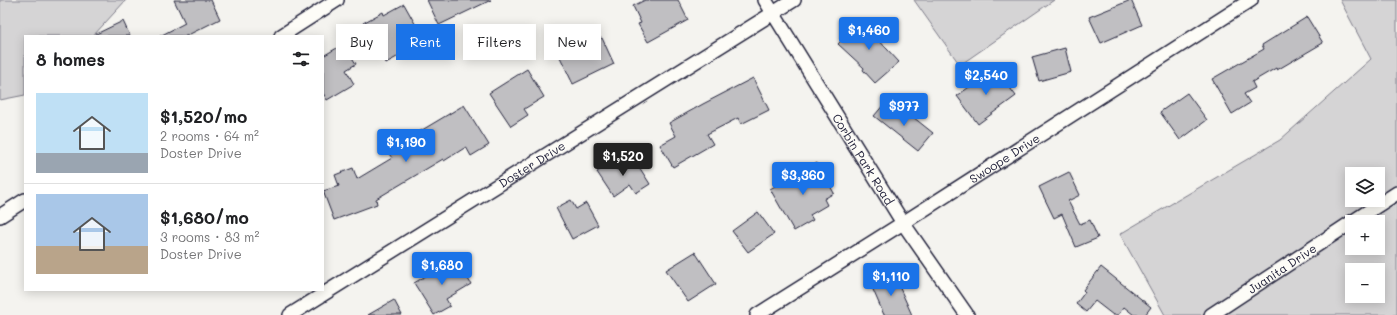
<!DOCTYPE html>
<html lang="en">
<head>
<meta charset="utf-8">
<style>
  body { margin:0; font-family:Mali,sans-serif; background:#f6f6f6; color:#202124; height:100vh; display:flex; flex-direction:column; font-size:15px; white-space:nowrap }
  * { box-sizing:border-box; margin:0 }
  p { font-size:13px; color:#757577 }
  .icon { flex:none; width:22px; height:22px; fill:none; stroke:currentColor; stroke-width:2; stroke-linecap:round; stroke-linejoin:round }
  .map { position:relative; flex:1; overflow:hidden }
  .drawer { position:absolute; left:24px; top:35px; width:300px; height:256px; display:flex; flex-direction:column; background:#fff; border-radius:0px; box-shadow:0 2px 10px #0003 }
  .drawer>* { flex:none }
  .guide { position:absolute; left:336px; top:24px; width:380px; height:36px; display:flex; gap:8px }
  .fabs { position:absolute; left:1345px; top:167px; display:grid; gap:8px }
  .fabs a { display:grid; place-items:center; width:40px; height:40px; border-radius:0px; background:#fff; box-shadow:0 2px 10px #0003; font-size:20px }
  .price { position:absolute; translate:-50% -34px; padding:0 9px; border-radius:4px; background:#1a73e8; color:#fff; font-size:13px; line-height:26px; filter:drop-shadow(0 1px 2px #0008) }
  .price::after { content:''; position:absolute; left:50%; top:24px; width:12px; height:9px; margin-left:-6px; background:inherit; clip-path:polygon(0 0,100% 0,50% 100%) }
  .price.current { background:#222; color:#fff }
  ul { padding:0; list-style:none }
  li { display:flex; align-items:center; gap:12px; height:100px; padding:0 12px }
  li+li { border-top:1px solid #e0e0e0 }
  li span { display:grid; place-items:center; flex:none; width:112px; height:80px; border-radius:0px; color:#555 }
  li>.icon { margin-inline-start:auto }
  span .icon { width:48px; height:48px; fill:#fffc; stroke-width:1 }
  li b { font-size:17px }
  h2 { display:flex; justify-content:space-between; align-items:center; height:48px; padding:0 12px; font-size:17px }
  .tag { padding:0 14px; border-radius:0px; background:#fff; box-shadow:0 2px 10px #0003; font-size:14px; line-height:36px }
  .tag.current { background:#1a73e8; color:#fff }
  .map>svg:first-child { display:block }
  .green { fill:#d5d4d5; stroke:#7c7b88; fill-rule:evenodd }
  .building { fill:#c0bfc2; stroke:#22223b }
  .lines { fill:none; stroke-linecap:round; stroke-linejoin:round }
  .street-casing { stroke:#22223b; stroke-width:16 }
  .street { stroke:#fdfcf7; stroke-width:13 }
  .labels { text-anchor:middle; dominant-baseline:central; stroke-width:3; stroke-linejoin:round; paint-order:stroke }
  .street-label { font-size:12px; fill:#22223b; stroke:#fdfcf7 }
</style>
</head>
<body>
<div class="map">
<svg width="1397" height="315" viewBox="0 0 1397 315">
  <rect width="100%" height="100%" fill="#f4f3ef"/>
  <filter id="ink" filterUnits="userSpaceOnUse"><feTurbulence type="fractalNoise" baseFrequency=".025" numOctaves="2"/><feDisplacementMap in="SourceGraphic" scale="8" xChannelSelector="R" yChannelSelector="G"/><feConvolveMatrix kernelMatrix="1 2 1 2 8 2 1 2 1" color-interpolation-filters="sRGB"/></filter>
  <g filter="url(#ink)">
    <g class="green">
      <path d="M0 0H126L93 36H25V95L0 100Z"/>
      <path d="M914 0H1054L960 65Z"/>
      <path d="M1340 0H1397V315H1165L1120 234 1280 140 1371 59ZM1352 174H1378V200H1352ZM1352 222H1378V248H1352ZM1352 270H1378V296H1352Z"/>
    </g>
    <g class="building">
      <path d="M174 0H211L220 19 186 36H160L185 23Z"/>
      <path d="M427 0H491L439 25Z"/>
      <path d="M645 0H678L688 20 648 42 638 24 641 23 633 6Z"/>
      <path d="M1131 0 1142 25 1101 43 1089 17Z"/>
      <path d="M404 4 418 29 399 40 406 52 386 63 363 23 383 12 384 15Z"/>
      <path d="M1307 17 1323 43 1277 70 1276 68 1252 82 1255 88 1244 94 1250 103 1232 114 1212 79 1264 49 1262 45Z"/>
      <path d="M863 18 878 32 875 36 899 62 875 83 863 70 864 68 838 44Z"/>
      <path d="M123 21 130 36H92Z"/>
      <path d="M602 38 614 64 573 84 560 57Z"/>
      <path d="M344 44 356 64 346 70 354 84 327 100 323 93V56Z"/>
      <path d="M1065 48 1071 72 1039 81 1032 57Z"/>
      <path d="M995 68 1016 96 978 124 957 96Z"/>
      <path d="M527 69 544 97 524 109 528 115 511 126 489 93Z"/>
      <path d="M753 78 769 110 741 124 738 118 707 134 713 144 673 167 660 145 676 136 669 123 703 104Z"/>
      <path d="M1187 93 1207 120 1180 140 1160 112Z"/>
      <path d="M885 103 904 118 908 113 933 133 918 151 874 116Z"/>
      <path d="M464 105 489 145 471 156 466 147 444 161 443 159 376 199 377 204 334 220 323 191 339 186 335 175 353 168 357 179 392 158 387 151Z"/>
      <path d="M634 159 650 184 636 193 630 184 613 196 597 172 612 162 617 170Z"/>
      <path d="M817 163 834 193 824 199 827 205 810 215 813 220 794 231 770 189Z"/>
      <path d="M1069 172 1080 195 1068 201 1080 224 1090 220 1098 238 1076 247 1062 214 1054 218 1039 187Z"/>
      <path d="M571 200 576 209 586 203 598 225 572 239 556 208Z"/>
      <path d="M758 212 774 234 748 252 732 231Z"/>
      <path d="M695 252 716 284 688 302 666 270Z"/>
      <path d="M456 258 471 284 446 299 450 306 434 315 414 283Z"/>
      <path d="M1101 267 1151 307 1145 315H1134L1124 307 1118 315H1113L1095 301 1086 312 1076 304 1085 292 1083 290Z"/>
      <path d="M894 275 912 315H884L871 285Z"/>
      <path d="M394 300 402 315H368Z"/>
    </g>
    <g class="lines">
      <g class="street-casing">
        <g id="street">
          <path id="s1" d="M765 0 903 223 967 315"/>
          <path d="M281 36 337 0"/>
          <path d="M0 216 25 200"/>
          <path d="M1352 222 1397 193"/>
          <path id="s2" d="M290 315 794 0"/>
          <path id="s3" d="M757 315 903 223 1251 0"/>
          <path id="s4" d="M1211 315 1352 222"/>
        </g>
      </g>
      <use href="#street" class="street"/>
    </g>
  </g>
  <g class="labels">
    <g class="street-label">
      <text stroke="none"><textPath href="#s3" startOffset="293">Swoope Drive</textPath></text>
      <text stroke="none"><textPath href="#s1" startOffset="187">Corbin Park Road</textPath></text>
      <text stroke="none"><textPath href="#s2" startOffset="285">Doster Drive</textPath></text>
      <text stroke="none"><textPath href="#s4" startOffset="85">Juanita Drive</textPath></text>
    </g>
  </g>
</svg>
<div class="fabs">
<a><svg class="icon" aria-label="layers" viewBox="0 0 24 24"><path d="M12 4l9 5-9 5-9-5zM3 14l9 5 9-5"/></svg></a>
<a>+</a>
<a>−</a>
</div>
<b class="price" style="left:869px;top:51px">$1,460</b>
<b class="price" style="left:986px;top:96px">$2,540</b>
<b class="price" style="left:904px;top:127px">$977</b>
<b class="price" style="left:406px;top:163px">$1,190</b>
<b class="price current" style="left:623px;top:177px">$1,520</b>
<b class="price" style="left:803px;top:196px">$3,360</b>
<b class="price" style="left:442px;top:286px">$1,680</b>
<b class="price" style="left:891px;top:297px">$1,110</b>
<div class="guide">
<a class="tag">Buy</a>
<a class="tag current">Rent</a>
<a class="tag">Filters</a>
<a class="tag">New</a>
</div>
<section class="drawer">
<h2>8 homes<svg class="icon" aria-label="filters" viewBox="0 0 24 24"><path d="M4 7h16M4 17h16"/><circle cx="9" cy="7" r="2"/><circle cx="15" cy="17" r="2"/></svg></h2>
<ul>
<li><span style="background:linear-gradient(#bfe0f5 75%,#9aa5b1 0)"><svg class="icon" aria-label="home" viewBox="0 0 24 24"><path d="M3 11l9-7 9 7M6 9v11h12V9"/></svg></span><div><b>$1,520/mo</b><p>2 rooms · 64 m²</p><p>Doster Drive</p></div></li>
<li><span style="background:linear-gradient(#a9c7e8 65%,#b9a48a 0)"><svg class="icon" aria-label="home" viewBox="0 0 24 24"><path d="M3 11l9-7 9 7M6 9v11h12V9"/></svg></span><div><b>$1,680/mo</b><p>3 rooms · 83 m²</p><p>Doster Drive</p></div></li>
</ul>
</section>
</div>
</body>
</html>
